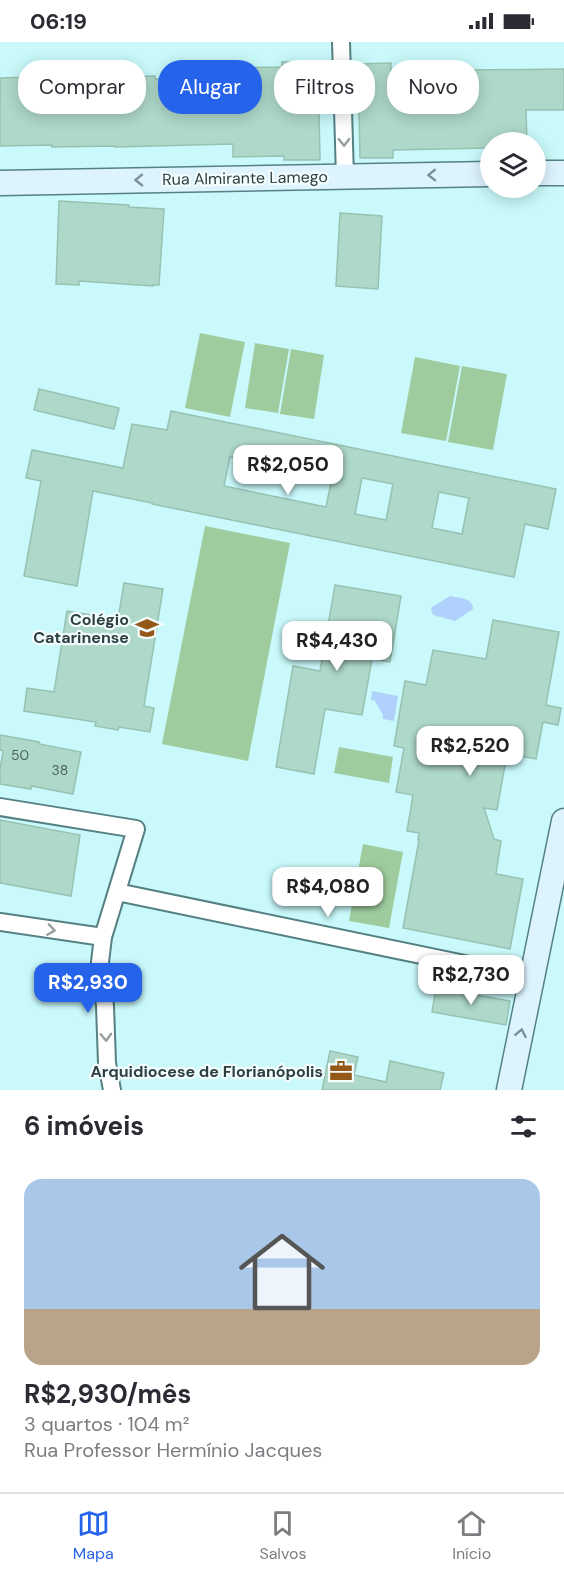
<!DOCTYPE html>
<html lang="pt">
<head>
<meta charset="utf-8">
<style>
  body { margin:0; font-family:"DM Sans",sans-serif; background:#f2f2f3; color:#2b2b33; height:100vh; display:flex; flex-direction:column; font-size:22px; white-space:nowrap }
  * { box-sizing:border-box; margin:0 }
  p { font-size:20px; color:#7c7c81 }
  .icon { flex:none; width:33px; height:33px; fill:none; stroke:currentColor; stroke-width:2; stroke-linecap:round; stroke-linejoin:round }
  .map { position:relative; height:1048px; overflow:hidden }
  .panel { display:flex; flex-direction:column; background:#fff; flex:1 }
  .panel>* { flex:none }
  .hud { position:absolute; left:18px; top:18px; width:528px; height:54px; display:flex; gap:12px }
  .controls { position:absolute; left:480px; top:90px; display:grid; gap:12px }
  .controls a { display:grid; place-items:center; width:66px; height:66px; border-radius:50%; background:#fff; box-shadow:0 3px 15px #0003; font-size:30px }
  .price { position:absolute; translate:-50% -51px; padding:0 14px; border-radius:12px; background:#fff; color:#222; font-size:20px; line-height:39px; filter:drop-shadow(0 2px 3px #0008) }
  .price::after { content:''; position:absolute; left:50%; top:36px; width:18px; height:14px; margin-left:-9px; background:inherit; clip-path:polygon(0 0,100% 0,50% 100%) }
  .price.active { background:#2563eb; color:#fff }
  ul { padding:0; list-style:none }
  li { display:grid; align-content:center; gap:12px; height:318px; padding:0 24px }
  li span { display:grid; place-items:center; height:186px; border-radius:18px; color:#555 }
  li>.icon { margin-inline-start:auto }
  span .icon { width:108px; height:108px; fill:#fffc; stroke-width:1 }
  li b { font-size:26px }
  h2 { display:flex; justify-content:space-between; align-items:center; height:72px; padding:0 24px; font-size:26px }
  .pill { padding:0 21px; border-radius:24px; background:#fff; box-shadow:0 3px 15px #0003; font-size:21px; line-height:54px }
  .pill.active { background:#2563eb; color:#fff }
  .status { display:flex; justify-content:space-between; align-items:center; height:42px; padding:0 30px; background:#fff; direction:ltr }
  .status svg { height:16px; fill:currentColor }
  .tabs { display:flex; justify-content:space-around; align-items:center; height:84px; border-top:2px solid #e1e1e2; background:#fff; font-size:16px; color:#7c7c81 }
  .tabs a { display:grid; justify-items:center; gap:3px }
  .tabs .active { color:#2563eb }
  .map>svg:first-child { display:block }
  .green { fill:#9fcc9e }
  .water { fill:#afd1fc }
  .building { fill:#aed8c9; stroke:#97c1b2; stroke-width:1.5; fill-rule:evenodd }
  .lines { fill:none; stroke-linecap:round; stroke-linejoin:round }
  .street-casing { stroke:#558183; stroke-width:20 }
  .secondary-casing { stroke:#558183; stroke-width:27 }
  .street { stroke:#fff; stroke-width:16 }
  .secondary { stroke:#ddf4ff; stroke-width:24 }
  .oneway { stroke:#96a0a0 }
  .oneway2 { stroke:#7c9196 }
  .labels { text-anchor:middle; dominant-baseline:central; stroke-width:4.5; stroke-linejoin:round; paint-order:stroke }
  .number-label { font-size:14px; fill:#4d6663 }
  .street-label { font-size:16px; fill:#2d4041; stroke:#f4fdfe }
  .poi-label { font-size:16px; font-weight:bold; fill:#2d4041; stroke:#f4fdfe; text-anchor:end }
</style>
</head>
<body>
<div class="status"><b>06:19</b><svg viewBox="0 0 49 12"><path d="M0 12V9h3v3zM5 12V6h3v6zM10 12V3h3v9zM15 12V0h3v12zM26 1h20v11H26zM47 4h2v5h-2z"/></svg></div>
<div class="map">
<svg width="564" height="1048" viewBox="0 0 564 1048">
  <rect width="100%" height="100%" fill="#c9f9fa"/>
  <g class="green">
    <path d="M200 291 245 300 230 375 185 366Z"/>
    <path d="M255 301 289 307 278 371 245 366Z"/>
    <path d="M291 307 324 313 314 377 280 372Z"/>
    <path d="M415 315 460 324 446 399 401 391Z"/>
    <path d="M462 324 507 332 493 408 448 400Z"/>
    <path d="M205 484 290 501 248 719 162 702Z"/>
    <path d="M339 705 393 715 389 741 334 731Z"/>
    <path d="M363 802 403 810 389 886 349 879Z"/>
  </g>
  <g class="water">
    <path d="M450 554C459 556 473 556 473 567L455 579 433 573 431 569 432 565Z"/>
    <path d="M372 649 398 654 394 679 383 677V673L375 659 371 658Z"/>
  </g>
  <g class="building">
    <path d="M318 19 320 118H284V114L233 115V102L115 105 114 104 52 105V103L0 104V36L34 35V38L113 37V35L155 34V37L231 35V26L282 25V20Z"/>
    <path d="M391 21V29L564 27V68H526L527 100H490V106L393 108V116H360L358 22Z"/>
    <path d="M59 159 129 163V165L164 167 159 243H153V244L79 239V243L56 242Z"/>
    <path d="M340 171 382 174 378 247 336 244Z"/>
    <path d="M39 347 119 366 114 387 34 368Z"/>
    <path d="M171 369 556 447 548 487 525 482 514 535 152 462V461L93 449 77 544 24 534 41 439 26 436 32 408 123 426 132 382 167 388ZM230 415 332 436 326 465 224 444ZM362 436 393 442 386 478 355 472ZM439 450 469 456 462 492 432 486Z"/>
    <path d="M124 541 163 547 144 664 154 666 150 690 119 685 118 688 95 684 96 680 24 669 27 646 54 650 67 569 118 577Z"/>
    <path d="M335 543 401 554 390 620 372 617 362 673 325 667 314 732 276 725 293 624 320 629Z"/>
    <path d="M493 578 559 590 546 663 561 666 558 683 543 680 536 717 507 712 497 768 484 766 494 797 501 799 496 832 523 837 510 907 403 886 419 798H418L419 791 407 789 413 753 396 750 404 706 394 704 405 639 426 643 433 608 486 617Z"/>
    <path d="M0 693 39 700V702L81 710 73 752 31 744V747L0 742V727L3 709 0 708Z"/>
    <path d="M0 778 80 793 71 854 0 841Z"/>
    <path d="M436 946 510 959 506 983 432 970Z"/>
    <path d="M330 1009 358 1015 354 1033 386 1040 390 1019 444 1031 440 1048H322Z"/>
  </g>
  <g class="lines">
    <g class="street-casing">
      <g id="street">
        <path d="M341 0 345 135"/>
        <path d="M0 765 136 787 103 895 100 920 105 964 107 1021 112 1048"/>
        <path d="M117 850 532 936"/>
        <path d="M0 880 103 895"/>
      </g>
    </g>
    <g class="secondary-casing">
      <g id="secondary">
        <path d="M536 131H564"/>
        <path d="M0 141 490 132"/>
        <path d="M509 1048 564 779"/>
      </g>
    </g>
    <use href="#street" class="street"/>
    <use href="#secondary" class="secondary"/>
  </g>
  <defs><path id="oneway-chevron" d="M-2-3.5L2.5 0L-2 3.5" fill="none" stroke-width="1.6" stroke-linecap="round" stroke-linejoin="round" transform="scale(1.5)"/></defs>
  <g class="oneway">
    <use href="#oneway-chevron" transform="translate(344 100) rotate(89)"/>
    <use href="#oneway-chevron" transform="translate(51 888) rotate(9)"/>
    <use href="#oneway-chevron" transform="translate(106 995) rotate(88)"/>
  </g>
  <g class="oneway2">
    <use href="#oneway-chevron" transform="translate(432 133) rotate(179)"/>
    <use href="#oneway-chevron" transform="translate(139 138) rotate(179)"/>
    <use href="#oneway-chevron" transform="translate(521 991) rotate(-79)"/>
  </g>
  <defs>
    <g id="school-bare" transform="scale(1.8)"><path d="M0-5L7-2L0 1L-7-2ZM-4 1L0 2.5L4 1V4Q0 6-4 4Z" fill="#945819" stroke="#f4fdfe" stroke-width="2.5" paint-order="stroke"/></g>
    <g id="office-bare" transform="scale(1.8)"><path d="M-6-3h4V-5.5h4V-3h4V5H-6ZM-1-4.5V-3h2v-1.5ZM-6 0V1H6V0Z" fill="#945819" stroke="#f4fdfe" stroke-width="2.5" paint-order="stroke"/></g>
  </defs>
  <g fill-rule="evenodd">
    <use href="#school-bare" x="147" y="586"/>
    <use href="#office-bare" x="341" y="1029"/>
  </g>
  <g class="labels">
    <g class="number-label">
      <text x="20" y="713">50</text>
      <text x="60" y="728">38</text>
    </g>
    <g class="street-label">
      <text transform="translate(245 136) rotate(-1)">Rua Almirante Lamego</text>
    </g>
    <g class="poi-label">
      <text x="129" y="577">Colégio<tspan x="129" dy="18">Catarinense</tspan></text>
      <text x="323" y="1029">Arquidiocese de Florianópolis</text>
    </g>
  </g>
</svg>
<div class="controls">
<a><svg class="icon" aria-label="layers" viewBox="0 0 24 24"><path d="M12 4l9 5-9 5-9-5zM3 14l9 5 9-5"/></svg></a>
</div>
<b class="price" style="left:288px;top:454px">R$2,050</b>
<b class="price" style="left:337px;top:630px">R$4,430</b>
<b class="price" style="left:470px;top:735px">R$2,520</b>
<b class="price" style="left:328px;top:876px">R$4,080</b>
<b class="price" style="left:471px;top:964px">R$2,730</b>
<b class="price active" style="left:88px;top:972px">R$2,930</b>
<div class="hud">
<a class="pill">Comprar</a>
<a class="pill active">Alugar</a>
<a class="pill">Filtros</a>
<a class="pill">Novo</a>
</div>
</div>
<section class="panel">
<h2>6 imóveis<svg class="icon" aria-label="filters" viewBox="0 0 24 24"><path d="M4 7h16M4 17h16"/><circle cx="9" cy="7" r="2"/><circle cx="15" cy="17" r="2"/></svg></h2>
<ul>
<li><span style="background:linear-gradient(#a9c7e8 70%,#b9a48a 0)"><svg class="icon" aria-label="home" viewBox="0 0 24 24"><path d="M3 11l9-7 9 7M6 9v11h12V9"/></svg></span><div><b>R$2,930/mês</b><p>3 quartos · 104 m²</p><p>Rua Professor Hermínio Jacques</p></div></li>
</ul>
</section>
<nav class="tabs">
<a class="active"><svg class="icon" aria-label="map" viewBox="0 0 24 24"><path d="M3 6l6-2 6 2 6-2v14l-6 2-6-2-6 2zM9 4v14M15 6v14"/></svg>Mapa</a>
<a><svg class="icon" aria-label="saved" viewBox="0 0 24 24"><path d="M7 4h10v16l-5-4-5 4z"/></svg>Salvos</a>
<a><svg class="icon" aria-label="home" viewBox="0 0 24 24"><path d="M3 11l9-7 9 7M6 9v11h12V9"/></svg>Início</a>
</nav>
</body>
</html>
